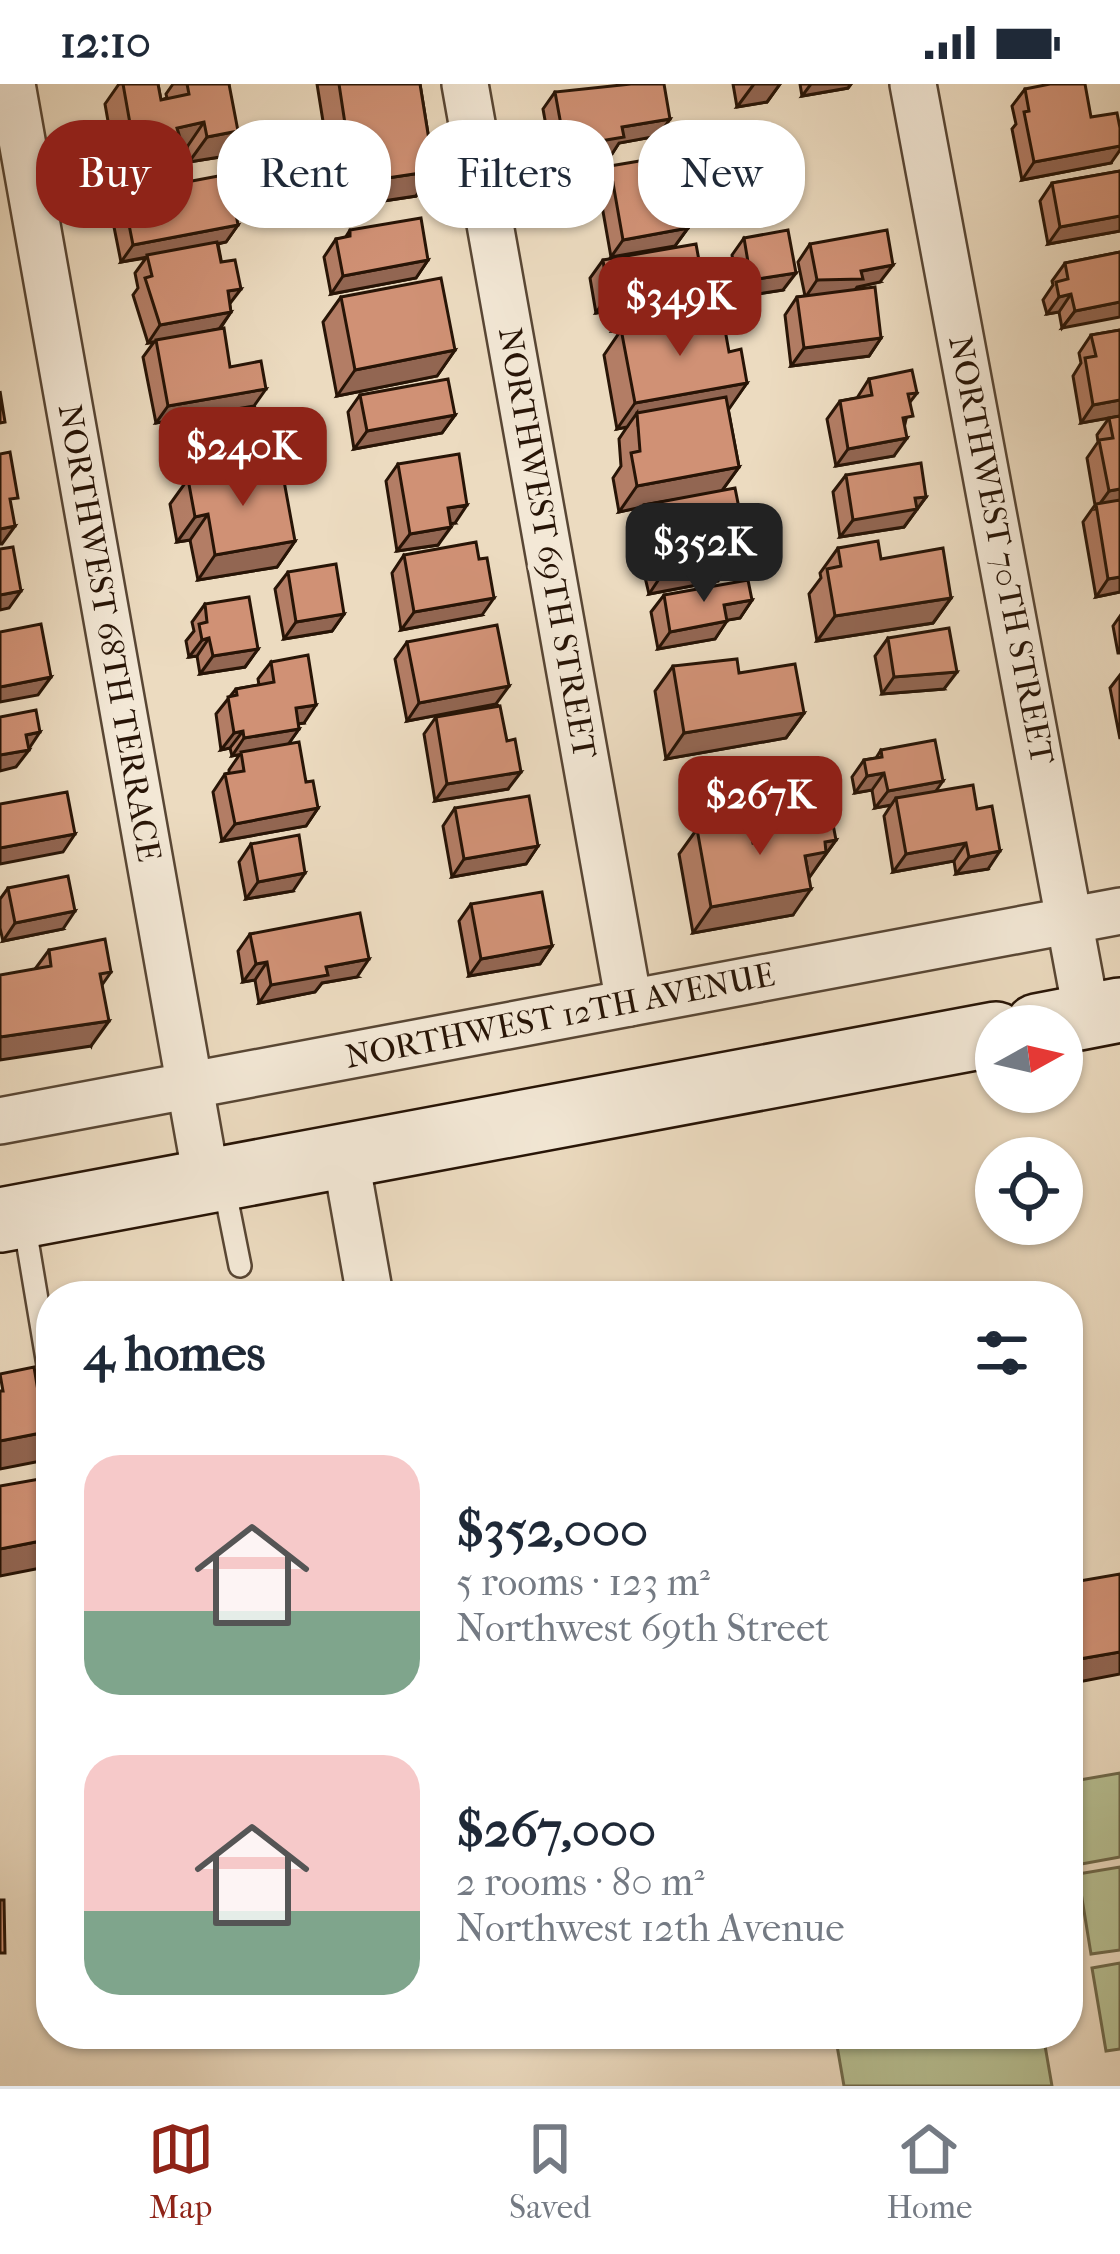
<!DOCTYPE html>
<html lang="en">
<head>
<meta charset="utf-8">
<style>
  body { margin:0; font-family:"IM FELL French Canon",serif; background:#f6f6f7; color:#1f2937; height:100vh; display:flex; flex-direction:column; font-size:45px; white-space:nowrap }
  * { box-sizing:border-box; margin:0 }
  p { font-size:39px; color:#747a83 }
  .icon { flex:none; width:66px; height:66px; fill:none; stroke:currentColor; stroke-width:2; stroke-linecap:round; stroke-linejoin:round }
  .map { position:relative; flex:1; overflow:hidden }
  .panel { position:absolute; left:36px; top:1197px; width:1047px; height:768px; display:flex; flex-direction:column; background:#fff; border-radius:48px; box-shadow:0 3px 9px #0004 }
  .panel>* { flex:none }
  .top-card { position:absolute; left:36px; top:36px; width:1050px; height:108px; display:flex; gap:24px }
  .needle { width:78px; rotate:82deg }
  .tools { position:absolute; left:975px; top:921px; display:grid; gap:24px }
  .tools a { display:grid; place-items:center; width:108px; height:108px; border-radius:50%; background:#fff; box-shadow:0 3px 9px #0004; font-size:60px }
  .price { position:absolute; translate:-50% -102px; padding:0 27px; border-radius:24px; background:#8f2418; color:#fff; font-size:39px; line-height:78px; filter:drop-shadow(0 3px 6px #0008) }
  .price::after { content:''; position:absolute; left:50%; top:72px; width:36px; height:27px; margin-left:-18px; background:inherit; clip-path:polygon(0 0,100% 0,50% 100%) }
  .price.on { background:#222; color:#fff }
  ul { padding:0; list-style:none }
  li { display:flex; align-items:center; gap:36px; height:300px; padding:0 48px }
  li span { display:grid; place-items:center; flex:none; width:336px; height:240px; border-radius:36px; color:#555 }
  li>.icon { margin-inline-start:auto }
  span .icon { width:144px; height:144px; fill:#fffc; stroke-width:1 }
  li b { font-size:51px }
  h2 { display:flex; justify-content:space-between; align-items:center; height:144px; padding:0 48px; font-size:51px }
  .tag { padding:0 42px; border-radius:48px; background:#fff; box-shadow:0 3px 9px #0004; font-size:42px; line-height:108px }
  .tag.on { background:#8f2418; color:#fff }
  .status { display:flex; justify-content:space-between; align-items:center; height:84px; padding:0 60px; background:#fff; direction:ltr }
  .status svg { height:33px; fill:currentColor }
  .tabs { display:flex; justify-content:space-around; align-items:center; height:168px; border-top:3px solid #e0e1e3; background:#fff; font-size:33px; color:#747a83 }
  .tabs a { display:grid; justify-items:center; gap:6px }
  .tabs .on { color:#8f2418 }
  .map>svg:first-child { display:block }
  .green { fill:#b7c093; stroke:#6f6a4c; stroke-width:3 }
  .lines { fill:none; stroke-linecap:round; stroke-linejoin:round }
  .service-casing { stroke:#584634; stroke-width:26 }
  .minor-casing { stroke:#584634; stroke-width:50 }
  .secondary-casing { stroke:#271406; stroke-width:68 }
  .service { stroke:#f3e8d6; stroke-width:21 }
  .minor { stroke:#f3e8d6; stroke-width:45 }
  .secondary { stroke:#f3e8d6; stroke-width:63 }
  .wall { fill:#b37d65; stroke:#271406; stroke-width:3 }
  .shaded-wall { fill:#926652; stroke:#271406; stroke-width:3 }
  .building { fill:#d09175; stroke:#271406; stroke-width:3 }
  .labels { text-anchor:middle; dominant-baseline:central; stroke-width:12; stroke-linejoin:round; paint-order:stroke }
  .street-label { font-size:33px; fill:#271406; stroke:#f3e8d6 }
</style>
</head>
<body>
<div class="status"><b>12:10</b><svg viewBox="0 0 49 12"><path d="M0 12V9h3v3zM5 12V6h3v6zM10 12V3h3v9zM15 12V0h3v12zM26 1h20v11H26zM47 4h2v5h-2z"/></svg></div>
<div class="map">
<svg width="1120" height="2002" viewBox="0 0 1120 2002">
  <rect width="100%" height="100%" fill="#ecdbc0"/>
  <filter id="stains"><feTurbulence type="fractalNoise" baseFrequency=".00167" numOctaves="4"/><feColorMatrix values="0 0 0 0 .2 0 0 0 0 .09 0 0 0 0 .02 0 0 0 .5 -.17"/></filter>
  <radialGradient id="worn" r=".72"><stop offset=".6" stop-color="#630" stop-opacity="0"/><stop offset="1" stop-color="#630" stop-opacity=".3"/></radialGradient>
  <g class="green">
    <path d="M1120 1689V1773L1076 1781 1068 1698Z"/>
    <path d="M1120 1783V1866L1091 1870 1078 1790Z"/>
    <path d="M1120 1879V1965L1106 1967 1092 1884Z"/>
    <path d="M835 1950H1043L1052 2002H844Z"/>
  </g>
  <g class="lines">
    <g class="service-casing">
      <g id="service">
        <path d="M224 1102 240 1182"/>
        <path d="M24 1138 50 1293"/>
      </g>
    </g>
    <g class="minor-casing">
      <g id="minor">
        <path d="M12 0 207 1099"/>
        <path d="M465 0 629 919"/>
        <path d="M913 0 1087 932"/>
        <path d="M0 1037 1120 827"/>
        <path d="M345 1071 370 1212"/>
      </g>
    </g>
    <g class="secondary-casing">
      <g id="secondary">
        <path d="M1037 942 1120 926"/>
        <path d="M0 1136 996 950"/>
      </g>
    </g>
    <use href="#service" class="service"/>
    <use href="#minor" class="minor"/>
    <use href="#secondary" class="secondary"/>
  </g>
  <g class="wall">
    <path d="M119 0H158L161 16 167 14 166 10 173 0H229L220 73 189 78 187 63 171 67 162 79 117 88 105 20Z"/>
    <path d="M317 0H420L434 87 416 112 337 124Z"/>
    <path d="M733 0H780L767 18 737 23Z"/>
    <path d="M800 0H851L848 4 802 12Z"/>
    <path d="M1025 5 1091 33 1111 79 1022 96 1012 45 1016 40 1012 22Z"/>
    <path d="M555 8 670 35 658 52 619 59 612 70 553 80 543 25Z"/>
    <path d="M610 82 688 144 675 162 611 173 598 99Z"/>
    <path d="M1120 87V147L1048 160 1040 117 1052 99Z"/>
    <path d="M123 110 238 141 226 158 218 160 231 228 220 245 230 283 254 322 156 339 143 273 154 258 148 259 133 211 138 204 135 189 146 174 121 178 111 128Z"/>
    <path d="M350 146 428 176 416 194 331 210 324 173 336 155 345 154Z"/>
    <path d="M744 154 783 206 739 213 732 171Z"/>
    <path d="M810 160 880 198 857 203 855 206 881 254 869 272 791 282 785 231 797 213 805 212 798 178Z"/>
    <path d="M1120 168 1062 244 1059 228 1047 230 1043 216 1053 201 1052 197 1065 179Z"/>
    <path d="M603 176 700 182 716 214 704 231 699 232 729 268 747 299 728 325 739 383 722 406 730 457 726 458 718 497 649 510 632 438 642 423 619 428 613 394 621 382 619 355 627 343 617 345 604 271 621 246 612 247 609 227 596 229 590 194Z"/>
    <path d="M341 213 455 266 437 292 337 312 323 238Z"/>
    <path d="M1120 246V508L1096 513 1083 438 1095 421 1087 374 1098 358 1097 351 1109 334 1081 339 1073 292 1081 279 1079 269 1091 251Z"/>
    <path d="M869 295 917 309 910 318 904 344 894 372 836 382 827 335 840 317 857 314Z"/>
    <path d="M360 311 455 331 442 349 354 365 348 328Z"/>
    <path d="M398 380 455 439H450L438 461 397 467 386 397Z"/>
    <path d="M846 391 926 413 904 443 840 453 833 408Z"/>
    <path d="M188 395 268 399 295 457 277 483 198 496 190 456 177 458 170 420Z"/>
    <path d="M838 464 881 475 951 514 933 539 817 557 809 510 821 494 820 489Z"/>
    <path d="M404 471 482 531 401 546 392 489Z"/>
    <path d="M288 488 344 530 332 547 284 555 275 505Z"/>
    <path d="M664 511 752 516 740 534 727 536 715 555 658 565 651 528Z"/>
    <path d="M205 520 258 565 245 583 200 590 197 572 189 573 186 557 194 547 192 538Z"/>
    <path d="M1120 532V569H1118L1113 542Z"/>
    <path d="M888 554 944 605 882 610 875 572Z"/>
    <path d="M407 558 496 620 407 637 395 575Z"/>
    <path d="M271 578 304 639H298L299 645 289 659 318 724 306 742 222 757 213 708 225 690 229 689V686L240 670 232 672 230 664 221 666 216 630 236 605 259 601 258 595Z"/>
    <path d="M673 582 739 589 804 629 786 654 666 675 655 607Z"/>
    <path d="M1120 591V655L1110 604Z"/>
    <path d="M436 633 507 657 508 705 435 717 424 650Z"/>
    <path d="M881 666 935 708 988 785 956 790 954 777 893 788 884 732 891 721 875 724 872 706 855 709 852 693 864 676 876 674Z"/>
    <path d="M455 724 538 762 526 780 452 793 443 742Z"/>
    <path d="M755 731 785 744 836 756 809 793 793 831 693 849 679 770 697 745 749 740Z"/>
    <path d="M251 760 293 807 246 815 239 778Z"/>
    <path d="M8 804 63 845 3 857 0 844V815Z"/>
    <path d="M471 820 552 862 540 880 469 892 459 837Z"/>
    <path d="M250 850 357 893 322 899 315 908 259 919 255 896 243 898 238 867Z"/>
    <path d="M49 866 111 888 102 901 91 962 35 885Z"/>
  </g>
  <g class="shaded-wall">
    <path d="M754 0H780L767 18 737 23Z"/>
    <path d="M811 0H851L848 4 802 12Z"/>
    <path d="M670 35 658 52 619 59 612 70 553 80 565 63 622 43Z"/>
    <path d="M204 38 187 63 171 67 162 79 117 88 134 62 177 44Z"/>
    <path d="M238 47 220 73 189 78 207 53Z"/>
    <path d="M1120 62V66L1111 79 1022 96 1034 78Z"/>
    <path d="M434 87 416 112 337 124 354 99Z"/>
    <path d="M1120 132V147L1048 160 1060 143Z"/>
    <path d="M238 141 226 158 121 178 133 161Z"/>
    <path d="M688 144 675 162 611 173 623 156Z"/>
    <path d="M428 176 416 194 331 210 343 192Z"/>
    <path d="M893 181 880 198 857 203 850 213 805 214 817 196Z"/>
    <path d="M796 189 783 206 739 213 751 196Z"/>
    <path d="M241 205 228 222V207Z"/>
    <path d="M621 209 609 227 596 229 608 211Z"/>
    <path d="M1071 210 1059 228 1047 230 1059 213Z"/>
    <path d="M716 214 704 231 612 247 624 230Z"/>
    <path d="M1120 218V233L1062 244 1075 227Z"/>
    <path d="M231 228 219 245 148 259 160 241Z"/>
    <path d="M881 254 869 272 791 282 804 264Z"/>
    <path d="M455 266 437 292 337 312 355 286Z"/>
    <path d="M747 299 729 325 638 341 637 329 627 343 617 345 635 319Z"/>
    <path d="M266 305 254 322 156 339 168 322Z"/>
    <path d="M1120 316V332L1081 339 1093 321Z"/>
    <path d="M455 331 442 349 354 365 367 347Z"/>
    <path d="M907 354 894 372 836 382 848 365Z"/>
    <path d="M739 383 721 408 644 421 642 423 619 428 637 402Z"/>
    <path d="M1120 405V421L1096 425 1109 407Z"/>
    <path d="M926 413 904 443 840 453 853 436 915 414Z"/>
    <path d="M467 421 455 439 436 442 448 424Z"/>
    <path d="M208 430 190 456 177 458 195 433Z"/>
    <path d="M742 439 730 457 711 460 723 442Z"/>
    <path d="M15 442 2 460H0V445Z"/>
    <path d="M451 443 438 461 397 467 410 450Z"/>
    <path d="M295 457 277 483 198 496 215 471Z"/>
    <path d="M730 480 718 497 649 510 661 492Z"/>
    <path d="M1120 493V508L1096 513 1108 495Z"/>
    <path d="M21 507 9 524 0 526V511Z"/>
    <path d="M494 514 482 531 401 546 414 528Z"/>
    <path d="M951 514 933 539 817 557 835 532Z"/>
    <path d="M752 516 740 534 712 539 724 521Z"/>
    <path d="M344 530 332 547 284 555 296 538Z"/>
    <path d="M727 537 715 555 658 565 670 548Z"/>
    <path d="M209 554 197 572 189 573 202 556Z"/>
    <path d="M258 565 245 583 200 590 213 572Z"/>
    <path d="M957 588 944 605 882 610 894 593Z"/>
    <path d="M51 593 38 611 0 618V603Z"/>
    <path d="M509 602 496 620 407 637 419 619Z"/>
    <path d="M316 621 304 639 283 642 296 624Z"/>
    <path d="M804 629 786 654 666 675 684 649Z"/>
    <path d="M299 645 287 662 232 672 244 654Z"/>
    <path d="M243 647 230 664 221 666 234 649Z"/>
    <path d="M40 648 28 666 26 651Z"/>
    <path d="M29 666 16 683 0 687V671Z"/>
    <path d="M521 688 508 705 435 717 447 700Z"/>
    <path d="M884 689 872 706 855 709 867 692Z"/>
    <path d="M943 697 931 714H896L891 721 875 724 888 707Z"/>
    <path d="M318 724 306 742 222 757 235 740Z"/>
    <path d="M75 750 63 768 0 780V764Z"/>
    <path d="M836 756 818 781 809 794 805 772 825 758Z"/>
    <path d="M966 759 954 777 893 788 906 770Z"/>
    <path d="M538 762 526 780 452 793 464 775Z"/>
    <path d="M1000 767 988 785 956 790 969 773Z"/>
    <path d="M305 789 293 807 246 815 258 798Z"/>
    <path d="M811 805 793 831 693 849 711 823Z"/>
    <path d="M75 827 63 845 3 857 15 839Z"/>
    <path d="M552 862 540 880 469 892 481 875Z"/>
    <path d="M369 875 357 893 322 899 315 908 259 919 271 901 326 883Z"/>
    <path d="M267 878 255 896 243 898 256 880Z"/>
    <path d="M109 937 91 962 0 976V953Z"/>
    <path d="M51 1347V1375L0 1385V1357Z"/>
    <path d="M51 1455V1482L0 1492V1465Z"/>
    <path d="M1120 1568V1590L1068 1600V1577Z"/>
  </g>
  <g class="building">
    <path d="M123 0H158L161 16 189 10 187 0H229L238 47 207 53 204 38 177 44 180 54 134 62Z"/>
    <path d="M339 0H420L434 87 354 99Z"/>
    <path d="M631 0H664L670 35 622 43 624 53 565 63 555 8Z"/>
    <path d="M1050 0H1085L1091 33 1117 29 1120 44V62L1034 78 1024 28 1029 27 1025 5Z"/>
    <path d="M675 71 688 144 623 156 610 82Z"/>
    <path d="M1120 87V132L1060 143 1052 99Z"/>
    <path d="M229 90 238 141 133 161 123 110Z"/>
    <path d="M421 134 428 176 343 192 336 155 350 152V146Z"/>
    <path d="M788 146 796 189 751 196 744 154Z"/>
    <path d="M887 146 893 181 861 187 863 195 817 196 810 160Z"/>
    <path d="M217 158 221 178 235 176 241 205 228 207 231 228 160 241 145 194 152 192 147 171Z"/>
    <path d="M696 160 700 182 711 180 716 214 624 230 621 209 608 211 603 176Z"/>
    <path d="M1120 168V218L1075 227 1071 210 1059 213 1056 198 1068 195 1065 179Z"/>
    <path d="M441 194 455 266 355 286 341 213Z"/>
    <path d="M875 203 881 254 804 264 797 213Z"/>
    <path d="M698 231 709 243 724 240 729 268 741 265 747 299 635 319 621 245Z"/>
    <path d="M224 244 230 283 261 277 266 305 168 322 156 256Z"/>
    <path d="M1120 246V316L1093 321 1085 274 1096 272 1091 251Z"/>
    <path d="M912 286 917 309 908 310 913 332 903 334 907 354 848 365 840 317 872 311 869 295Z"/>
    <path d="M448 295 455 331 367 347 360 311Z"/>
    <path d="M0 307 5 338 0 339Z"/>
    <path d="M726 313 739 383 637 402 631 369 640 367 637 329Z"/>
    <path d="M1120 332V405L1109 407 1099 356 1113 354 1109 334Z"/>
    <path d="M10 368 18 414 10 415 15 442 0 445V370Z"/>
    <path d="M459 370 467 421 448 424 451 443 410 450 398 380Z"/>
    <path d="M921 379 926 413 915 414 917 425 853 436 846 391Z"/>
    <path d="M265 381 268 399 284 397 295 457 215 471 208 430 195 433 188 395Z"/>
    <path d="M735 404 742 439 723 442 730 480 661 492 644 421Z"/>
    <path d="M1120 416V493L1108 495 1096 420Z"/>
    <path d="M878 457 881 475 943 464 951 514 835 532 827 485 841 482 838 464Z"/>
    <path d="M476 458 479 475 487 474 494 514 414 528 404 471Z"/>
    <path d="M13 463 21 507 0 511V465Z"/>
    <path d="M336 480 344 530 296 538 288 488Z"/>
    <path d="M748 496 752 516 724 521 727 537 670 548 664 511Z"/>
    <path d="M249 513 258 565 213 572 209 554 202 556 199 540 207 538 205 520Z"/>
    <path d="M41 540 51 593 0 603V548Z"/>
    <path d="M497 541 509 602 419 619 407 558Z"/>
    <path d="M949 544 957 588 894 593 888 554Z"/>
    <path d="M308 571 316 621 296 624 299 645 244 654 243 647 234 649 228 613 237 611 236 605 274 598 271 578Z"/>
    <path d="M737 575 739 589 795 580 804 629 684 649 673 582Z"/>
    <path d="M500 622 507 657 515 655 521 688 447 700 436 633Z"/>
    <path d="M36 626 40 648 26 651 29 666 0 671V633Z"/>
    <path d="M935 656 943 697 888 707 884 689 867 692 864 676 882 673 881 666Z"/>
    <path d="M299 658 306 698 313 697 318 724 235 740 225 690 244 687 241 668Z"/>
    <path d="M973 701 977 725 992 722 1000 767 969 773 966 759 906 770 896 714Z"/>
    <path d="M67 708 75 750 0 764V720Z"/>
    <path d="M529 712 538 762 464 775 455 724Z"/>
    <path d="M781 726 785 744 832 735 836 756 825 758 826 768 805 772 811 805 711 823 697 745 748 735 753 759 760 758 755 731Z"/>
    <path d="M299 751 305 789 258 798 251 760Z"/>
    <path d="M68 792 75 827 15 839 8 804Z"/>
    <path d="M542 808 552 862 481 875 471 820Z"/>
    <path d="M360 829 369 875 326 883 328 891 271 901 267 878 256 880 250 850Z"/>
    <path d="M105 855 111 888 100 890 109 937 0 953V891L51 882 49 866Z"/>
    <path d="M34 1283 39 1313 51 1311V1347L0 1357V1307H3L0 1290Z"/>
    <path d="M51 1393V1455L0 1465V1402Z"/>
    <path d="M1120 1490V1568L1068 1577V1499Z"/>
    <path d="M0 1816H4L5 1869H0Z"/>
  </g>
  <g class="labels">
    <g class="street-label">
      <text transform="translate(547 459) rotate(80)">NORTHWEST 69TH STREET</text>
      <text transform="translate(1001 466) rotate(79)">NORTHWEST 70TH STREET</text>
      <text transform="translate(109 549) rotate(80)">NORTHWEST 68TH TERRACE</text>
      <text transform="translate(560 932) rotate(-11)">NORTHWEST 12TH AVENUE</text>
    </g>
  </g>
  <rect width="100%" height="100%" filter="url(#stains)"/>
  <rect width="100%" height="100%" fill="url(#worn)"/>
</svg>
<div class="tools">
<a><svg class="needle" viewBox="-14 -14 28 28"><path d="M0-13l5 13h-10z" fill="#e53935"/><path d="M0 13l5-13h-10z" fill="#747a83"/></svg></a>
<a><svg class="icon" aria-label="locate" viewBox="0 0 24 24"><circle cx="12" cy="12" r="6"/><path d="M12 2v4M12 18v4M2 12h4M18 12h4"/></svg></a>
</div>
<b class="price" style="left:680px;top:275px">$349K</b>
<b class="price" style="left:243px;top:425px">$240K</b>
<b class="price on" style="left:704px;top:521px">$352K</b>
<b class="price" style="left:760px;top:774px">$267K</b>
<div class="top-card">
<a class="tag on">Buy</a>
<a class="tag">Rent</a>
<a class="tag">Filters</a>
<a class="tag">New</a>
</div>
<section class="panel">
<h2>4 homes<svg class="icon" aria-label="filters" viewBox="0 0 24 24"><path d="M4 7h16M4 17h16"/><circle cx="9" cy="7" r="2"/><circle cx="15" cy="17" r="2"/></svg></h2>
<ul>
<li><span style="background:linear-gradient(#f6c9c9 65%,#7fa58c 0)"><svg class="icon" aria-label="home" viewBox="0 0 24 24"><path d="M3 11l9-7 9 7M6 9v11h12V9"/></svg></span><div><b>$352,000</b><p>5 rooms · 123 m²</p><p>Northwest 69th Street</p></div></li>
<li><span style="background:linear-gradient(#f6c9c9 65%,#7fa58c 0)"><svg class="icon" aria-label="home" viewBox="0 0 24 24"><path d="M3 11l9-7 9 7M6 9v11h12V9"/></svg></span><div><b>$267,000</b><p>2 rooms · 80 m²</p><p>Northwest 12th Avenue</p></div></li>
</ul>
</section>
</div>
<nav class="tabs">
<a class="on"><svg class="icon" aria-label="map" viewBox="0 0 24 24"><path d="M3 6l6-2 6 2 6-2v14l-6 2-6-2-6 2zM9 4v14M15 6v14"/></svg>Map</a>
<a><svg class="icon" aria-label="saved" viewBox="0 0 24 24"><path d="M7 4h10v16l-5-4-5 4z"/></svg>Saved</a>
<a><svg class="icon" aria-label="home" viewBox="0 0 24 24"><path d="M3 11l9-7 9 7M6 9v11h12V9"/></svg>Home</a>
</nav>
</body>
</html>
